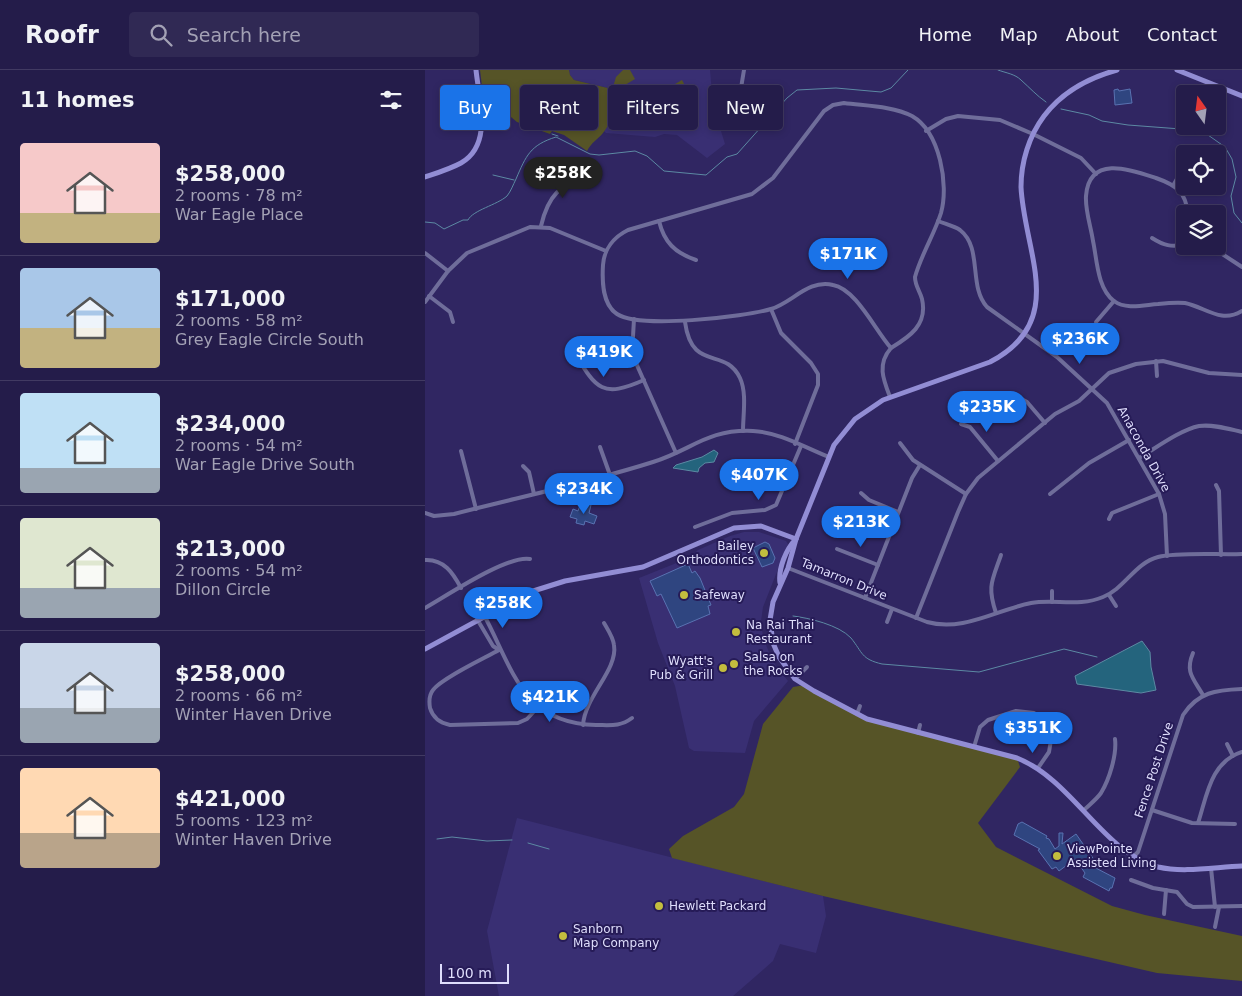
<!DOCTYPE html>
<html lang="en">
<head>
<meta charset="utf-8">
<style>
  body { margin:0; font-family:"DejaVu Sans",sans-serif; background:#302954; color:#f1f3f6; height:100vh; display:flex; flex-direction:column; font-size:19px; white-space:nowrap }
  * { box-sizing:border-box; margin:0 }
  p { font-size:16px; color:#a3a1b5 }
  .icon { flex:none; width:28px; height:28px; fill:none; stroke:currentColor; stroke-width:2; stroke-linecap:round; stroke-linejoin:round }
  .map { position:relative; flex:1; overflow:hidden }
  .sheet { display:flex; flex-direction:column; background:#241c4a; width:425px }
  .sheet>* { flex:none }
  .hud { position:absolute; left:15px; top:15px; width:475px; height:45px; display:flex; gap:10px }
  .needle { width:32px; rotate:346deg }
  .controls { position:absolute; left:751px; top:15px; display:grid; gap:10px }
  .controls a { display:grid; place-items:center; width:50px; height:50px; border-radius:5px; background:#241c4a; box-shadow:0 2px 8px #0003,0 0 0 1px #413a62; font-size:25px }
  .scale { position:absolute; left:15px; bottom:12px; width:69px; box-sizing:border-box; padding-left:5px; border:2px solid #dfdefc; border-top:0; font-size:14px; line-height:18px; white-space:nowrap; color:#dfdefc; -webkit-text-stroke:4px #261b57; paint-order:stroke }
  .price { position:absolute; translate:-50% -42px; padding:0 11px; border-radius:18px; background:#1a73e8; color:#fff; font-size:16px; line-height:32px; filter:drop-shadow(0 1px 2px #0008) }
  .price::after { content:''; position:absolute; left:50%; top:30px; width:15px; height:11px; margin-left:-8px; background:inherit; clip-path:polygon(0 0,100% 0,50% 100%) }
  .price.selected { background:#222; color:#fff }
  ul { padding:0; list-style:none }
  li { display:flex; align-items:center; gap:15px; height:125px; padding:0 20px }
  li+li { border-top:1px solid #413a62 }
  li span { display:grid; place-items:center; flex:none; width:140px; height:100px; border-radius:5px; color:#555 }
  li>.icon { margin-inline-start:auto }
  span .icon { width:60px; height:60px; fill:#fffc; stroke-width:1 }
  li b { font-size:21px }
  h2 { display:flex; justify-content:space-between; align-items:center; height:60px; padding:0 20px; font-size:21px }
  .chip { padding:0 18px; border-radius:5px; background:#241c4a; box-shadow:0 2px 8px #0003,0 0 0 1px #413a62; font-size:18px; line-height:45px }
  .chip.selected { background:#1a73e8; color:#fff }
  header { display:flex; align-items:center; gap:30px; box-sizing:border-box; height:70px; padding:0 25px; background:#241c4a; border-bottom:1px solid #413a62 }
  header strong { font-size:24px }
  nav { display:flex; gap:28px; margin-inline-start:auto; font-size:18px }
  .search { width:350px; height:45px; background:#302954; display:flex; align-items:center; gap:12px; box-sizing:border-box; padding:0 18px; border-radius:5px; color:#a3a1b5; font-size:19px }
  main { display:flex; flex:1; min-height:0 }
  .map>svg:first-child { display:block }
  .built { fill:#392f73 }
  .green { fill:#565427 }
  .water { fill:#24647d; stroke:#5c89a3 }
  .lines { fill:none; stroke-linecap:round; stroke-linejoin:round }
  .stream { stroke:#5c89a3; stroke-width:1 }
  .building { fill:#2f4580; stroke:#5972b1 }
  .street { stroke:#6f6d9a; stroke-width:4 }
  .secondary { stroke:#928dd4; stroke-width:5 }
  .poi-dot { fill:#c3bd3e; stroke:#261b57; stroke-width:2 }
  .labels { text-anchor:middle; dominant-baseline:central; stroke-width:4; stroke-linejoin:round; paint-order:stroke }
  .street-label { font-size:12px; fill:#dfdefc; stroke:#261b57 }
  .poi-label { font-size:12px; fill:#dfdefc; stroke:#261b57; text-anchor:start }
</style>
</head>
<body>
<header>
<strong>Roofr</strong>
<div class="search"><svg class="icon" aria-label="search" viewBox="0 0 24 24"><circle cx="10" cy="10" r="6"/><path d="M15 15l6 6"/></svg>Search here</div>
<nav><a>Home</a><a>Map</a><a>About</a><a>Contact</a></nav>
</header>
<main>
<section class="sheet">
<h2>11 homes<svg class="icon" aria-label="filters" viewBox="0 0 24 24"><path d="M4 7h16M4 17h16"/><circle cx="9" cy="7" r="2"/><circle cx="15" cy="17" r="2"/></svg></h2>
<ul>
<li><span style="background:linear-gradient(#f6c9c9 70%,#c2b280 0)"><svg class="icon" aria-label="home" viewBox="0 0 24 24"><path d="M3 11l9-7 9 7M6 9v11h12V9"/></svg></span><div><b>$258,000</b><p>2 rooms · 78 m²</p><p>War Eagle Place</p></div></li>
<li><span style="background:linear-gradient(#a9c7e8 60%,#c2b280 0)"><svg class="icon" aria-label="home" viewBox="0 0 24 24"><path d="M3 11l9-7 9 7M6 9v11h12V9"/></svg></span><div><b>$171,000</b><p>2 rooms · 58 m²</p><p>Grey Eagle Circle South</p></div></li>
<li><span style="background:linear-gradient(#bfe0f5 75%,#9aa5b1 0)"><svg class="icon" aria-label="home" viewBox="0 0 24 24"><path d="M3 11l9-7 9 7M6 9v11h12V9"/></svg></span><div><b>$234,000</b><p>2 rooms · 54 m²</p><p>War Eagle Drive South</p></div></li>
<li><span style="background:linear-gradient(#dfe7d0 70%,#9aa5b1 0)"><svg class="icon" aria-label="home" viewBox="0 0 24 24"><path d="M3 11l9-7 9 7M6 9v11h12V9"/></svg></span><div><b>$213,000</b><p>2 rooms · 54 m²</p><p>Dillon Circle</p></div></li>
<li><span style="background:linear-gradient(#c9d6e8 65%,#9aa5b1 0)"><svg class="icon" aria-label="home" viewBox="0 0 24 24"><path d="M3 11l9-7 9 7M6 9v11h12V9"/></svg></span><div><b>$258,000</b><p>2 rooms · 66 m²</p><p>Winter Haven Drive</p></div></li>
<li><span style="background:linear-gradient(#ffd9b3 65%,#b9a48a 0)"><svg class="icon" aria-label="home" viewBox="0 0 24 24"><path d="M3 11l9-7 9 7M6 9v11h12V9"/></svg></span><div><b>$421,000</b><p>5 rooms · 123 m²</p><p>Winter Haven Drive</p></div></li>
</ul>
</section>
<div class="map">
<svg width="817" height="926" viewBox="0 0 817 926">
  <rect width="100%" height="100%" fill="#302662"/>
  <g class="built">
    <path d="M144 0H285L288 35 300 74 282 88 252 65 239 64 230 67 181 63 179 61 189 42 191 32 187 19 149 10 145 5Z"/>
    <path d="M319 462H334L361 471 363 474 338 537 336 551 338 567 345 585 351 596 363 611 329 651 320 683 269 681 264 678 250 616 233 573 214 508 264 488 273 480 305 466Z"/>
    <path d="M92 748 398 826 401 846 391 883 355 874 348 891 308 926H74L62 861Z"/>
  </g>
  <g class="green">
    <path d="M55 0H144L145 5 149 10 187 19C196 32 187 52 178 63 173 69 166 73 162 81L139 65 127 61 125 64 92 52 80 42 60 41Z"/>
    <path d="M198 0H205L210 9 200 15 188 17 191 7Z"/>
    <path d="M257 10 269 33 249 44 244 35 232 42 224 29Z"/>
    <path d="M380 615 442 649 592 688 595 697 553 753 571 777 687 836 720 845 817 866V911L732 903 398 826 247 788 244 779 258 766 309 737 319 724 338 654 368 617Z"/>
  </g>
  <g class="water">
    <path d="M289 380 293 383 289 392 280 393 274 398 273 402 248 398 251 395 277 387Z"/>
    <path d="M717 571 725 582 726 597 731 620 716 623 652 614 650 606Z"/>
  </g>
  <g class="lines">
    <g class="stream">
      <path d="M573 0C581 3 590 4 596 10 605 18 611 25 621 32"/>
      <path d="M636 39 664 45 677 51 703 55 769 60 783 65 800 77 807 89 811 107 806 126 809 143 817 153"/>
      <path d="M127 64 133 66"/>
      <path d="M68 105 89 110"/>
      <path d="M0 152 10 153 19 159 38 150H43C48 140 72 135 82 126 86 121 88 115 91 109 101 86 105 75 131 67L165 84 174 85 210 81 222 86 239 101 281 105 302 87 312 84 362 28 372 20 411 18 456 22 466 18 483 0"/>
      <path d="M368 546C384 548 414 555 426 568 438 583 436 589 457 594L554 602 639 579 672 587"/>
      <path d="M12 769 27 767 62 771 87 770"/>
      <path d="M103 773 124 779"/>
    </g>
  </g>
  <g class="building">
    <path d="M693 19 694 21 705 19 707 33 690 35 689 20Z"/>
    <path d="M156 432 166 435 164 443 172 446 169 454 160 451 159 455 151 453 152 449 145 447 148 439 153 441Z"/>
    <path d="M340 472 344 474 350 488 348 493 337 497 328 478Z"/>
    <path d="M263 494 267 503 270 501 275 508 286 535 283 536 285 544 252 558 236 524 232 526 225 511Z"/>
    <path d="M597 752 622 766 621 768 624 769 630 779 634 776V763H638L637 774 651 764 670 791 665 795 690 808 687 818H685L684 821 658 807 660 803 650 789 634 801 631 797 627 799 613 780 615 779 589 765 593 754Z"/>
  </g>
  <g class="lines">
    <g class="street">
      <path d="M319 0 316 18 321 29"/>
      <path d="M419 33C441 36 467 36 487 46 515 62 524 115 516 143 509 165 496 185 490 207 490 216 495 221 497 229 503 255 484 267 466 278 450 260 431 219 408 215 383 209 367 233 346 239 319 247 214 259 192 244 177 234 177 211 178 195 179 179 189 167 203 160L327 124 348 108 399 41 408 35Z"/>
      <path d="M501 61 521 49 533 46 575 50 608 64 656 88 671 104"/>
      <path d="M749 114 760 95"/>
      <path d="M763 144C761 122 751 115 731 108 707 100 664 84 661 126 660 140 666 157 668 171 672 189 672 218 689 231 701 240 719 235 733 234 742 233 751 232 760 233 780 237 796 254 817 241"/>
      <path d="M234 151C239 172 250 183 271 190"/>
      <path d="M513 151C520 154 529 156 535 160 558 178 543 216 562 237L632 287 682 333 734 424 740 444 742 486"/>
      <path d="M116 156C123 126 135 113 165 107"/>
      <path d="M727 168C738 175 747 178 760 174"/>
      <path d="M785 176 817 197"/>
      <path d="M0 183 23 201"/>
      <path d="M4 226 25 242 28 252"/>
      <path d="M0 232 23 201 42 183 105 157 125 158 181 181"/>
      <path d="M346 239 356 263 386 293 393 304V315L370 374"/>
      <path d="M209 249 207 284 251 383"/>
      <path d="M260 252C267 303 300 276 315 308 322 323 318 345 318 361"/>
      <path d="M671 252 689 231"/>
      <path d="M149 282C171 318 176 329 219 310"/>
      <path d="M731 291 732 306"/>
      <path d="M465 327C458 309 452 294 466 278"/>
      <path d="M593 327 602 332 620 353"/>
      <path d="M536 354 545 357 573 391"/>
      <path d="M475 373 488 390 541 424"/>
      <path d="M175 377 185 405"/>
      <path d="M36 381 51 439"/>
      <path d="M714 388C731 378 755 360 774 356 788 354 804 359 817 362"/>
      <path d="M98 396 104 402 109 424"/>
      <path d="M791 415 794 421 796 485"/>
      <path d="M436 423 444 430 473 442"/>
      <path d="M625 424 664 393 704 370"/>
      <path d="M0 443 9 446 29 444C95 427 162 413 228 392 267 380 282 359 328 361 354 362 381 378 404 387"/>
      <path d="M684 449 687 443 734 424"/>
      <path d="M270 457 307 443 340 440 351 435 376 376"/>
      <path d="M412 479 453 495"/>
      <path d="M0 490C19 489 28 503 36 518"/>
      <path d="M363 498 502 552C538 562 571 540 606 533 629 529 655 537 678 527 699 519 710 493 733 487 754 482 794 485 817 484"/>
      <path d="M627 521V532"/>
      <path d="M684 525 691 536"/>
      <path d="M440 528 487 408 495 395"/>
      <path d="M0 538C23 525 82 485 105 489"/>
      <path d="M571 543C562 516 567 511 576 485"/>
      <path d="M59 545C87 597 97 654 171 655 185 655 195 657 207 648"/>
      <path d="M491 548 533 442 541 424 553 408 630 344 654 331 684 303 711 294 738 291 784 303 817 305"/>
      <path d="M52 549 68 576 74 580"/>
      <path d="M462 552 467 539"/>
      <path d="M74 580C60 588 17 608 8 620 4 625 4 632 5 638 8 648 15 653 25 655L93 653 102 649 114 636"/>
      <path d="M768 583C760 602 768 608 778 625"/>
      <path d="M370 609 382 597"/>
      <path d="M432 644 435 636"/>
      <path d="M158 655C160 626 193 600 189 575 188 567 183 560 179 553"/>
      <path d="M493 663 495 655"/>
      <path d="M802 674 808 686"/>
      <path d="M549 677 555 657 563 650 591 641 609 643 620 652 626 670 624 682 613 698"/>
      <path d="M659 740C664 735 671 730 676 723 684 710 692 685 690 669"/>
      <path d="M727 740 767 753 810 754"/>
      <path d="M773 753C782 726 785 692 817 682"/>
      <path d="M708 787 713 782 758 645C773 622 791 620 817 619"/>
      <path d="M786 798 790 837"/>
      <path d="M706 810 728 818 752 822 762 834 768 837 817 836"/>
      <path d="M739 844 741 820"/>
      <path d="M790 857 794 837"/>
    </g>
    <g class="secondary">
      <path d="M752 0 817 26"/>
      <path d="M0 107C12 103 25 99 36 93 68 75 54 30 51 0"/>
      <path d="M371 469 363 498 348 532 345 550 348 573 354 587 370 609 389 621 442 649 592 688C648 710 678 783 733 797 759 803 790 797 817 796"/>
      <path d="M355 513C353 499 361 479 371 469L409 375 430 349 458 330 565 292C644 251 599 182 596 117 596 92 604 66 619 46 637 22 663 8 692 0"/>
      <path d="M0 579 105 522 140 511 218 497 309 458 336 456 371 469"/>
    </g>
  </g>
  <g class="poi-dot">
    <circle cx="339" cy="483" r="5"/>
    <circle cx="259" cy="525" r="5"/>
    <circle cx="311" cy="562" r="5"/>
    <circle cx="309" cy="594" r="5"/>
    <circle cx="298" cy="598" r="5"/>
    <circle cx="632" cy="786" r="5"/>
    <circle cx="234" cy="836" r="5"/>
    <circle cx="138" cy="866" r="5"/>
  </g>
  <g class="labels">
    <g class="street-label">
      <text transform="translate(719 379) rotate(61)">Anaconda Drive</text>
      <text transform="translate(419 509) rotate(22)">Tamarron Drive</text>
      <text transform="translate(729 700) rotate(-72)">Fence Post Drive</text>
    </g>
    <g class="poi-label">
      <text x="329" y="476" text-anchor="end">Bailey<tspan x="329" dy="14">Orthodontics</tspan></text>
      <text x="269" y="525">Safeway</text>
      <text x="321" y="555">Na Rai Thai<tspan x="321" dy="14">Restaurant</tspan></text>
      <text x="319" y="587">Salsa on<tspan x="319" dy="14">the Rocks</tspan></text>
      <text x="288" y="591" text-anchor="end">Wyatt's<tspan x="288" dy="14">Pub &amp; Grill</tspan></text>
      <text x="642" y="779">ViewPointe<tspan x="642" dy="14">Assisted Living</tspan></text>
      <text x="244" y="836">Hewlett Packard</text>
      <text x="148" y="859">Sanborn<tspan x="148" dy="14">Map Company</tspan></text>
    </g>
  </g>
</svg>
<div class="controls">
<a><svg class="needle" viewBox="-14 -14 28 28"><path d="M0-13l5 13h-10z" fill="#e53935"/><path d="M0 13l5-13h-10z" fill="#a3a1b5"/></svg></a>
<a><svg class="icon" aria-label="locate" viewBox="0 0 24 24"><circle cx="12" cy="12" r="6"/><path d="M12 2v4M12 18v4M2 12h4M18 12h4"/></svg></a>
<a><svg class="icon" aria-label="layers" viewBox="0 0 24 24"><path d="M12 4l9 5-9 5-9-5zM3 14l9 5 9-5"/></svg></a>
</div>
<div class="scale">100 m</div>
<b class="price selected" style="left:138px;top:129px">$258K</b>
<b class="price" style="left:423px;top:210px">$171K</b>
<b class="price" style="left:655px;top:295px">$236K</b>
<b class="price" style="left:179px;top:308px">$419K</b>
<b class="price" style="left:562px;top:363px">$235K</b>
<b class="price" style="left:334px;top:431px">$407K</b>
<b class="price" style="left:159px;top:445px">$234K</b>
<b class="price" style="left:436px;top:478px">$213K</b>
<b class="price" style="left:78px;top:559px">$258K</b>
<b class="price" style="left:125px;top:653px">$421K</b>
<b class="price" style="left:608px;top:684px">$351K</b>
<div class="hud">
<a class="chip selected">Buy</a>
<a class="chip">Rent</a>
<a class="chip">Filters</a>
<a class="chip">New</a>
</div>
</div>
</main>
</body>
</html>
